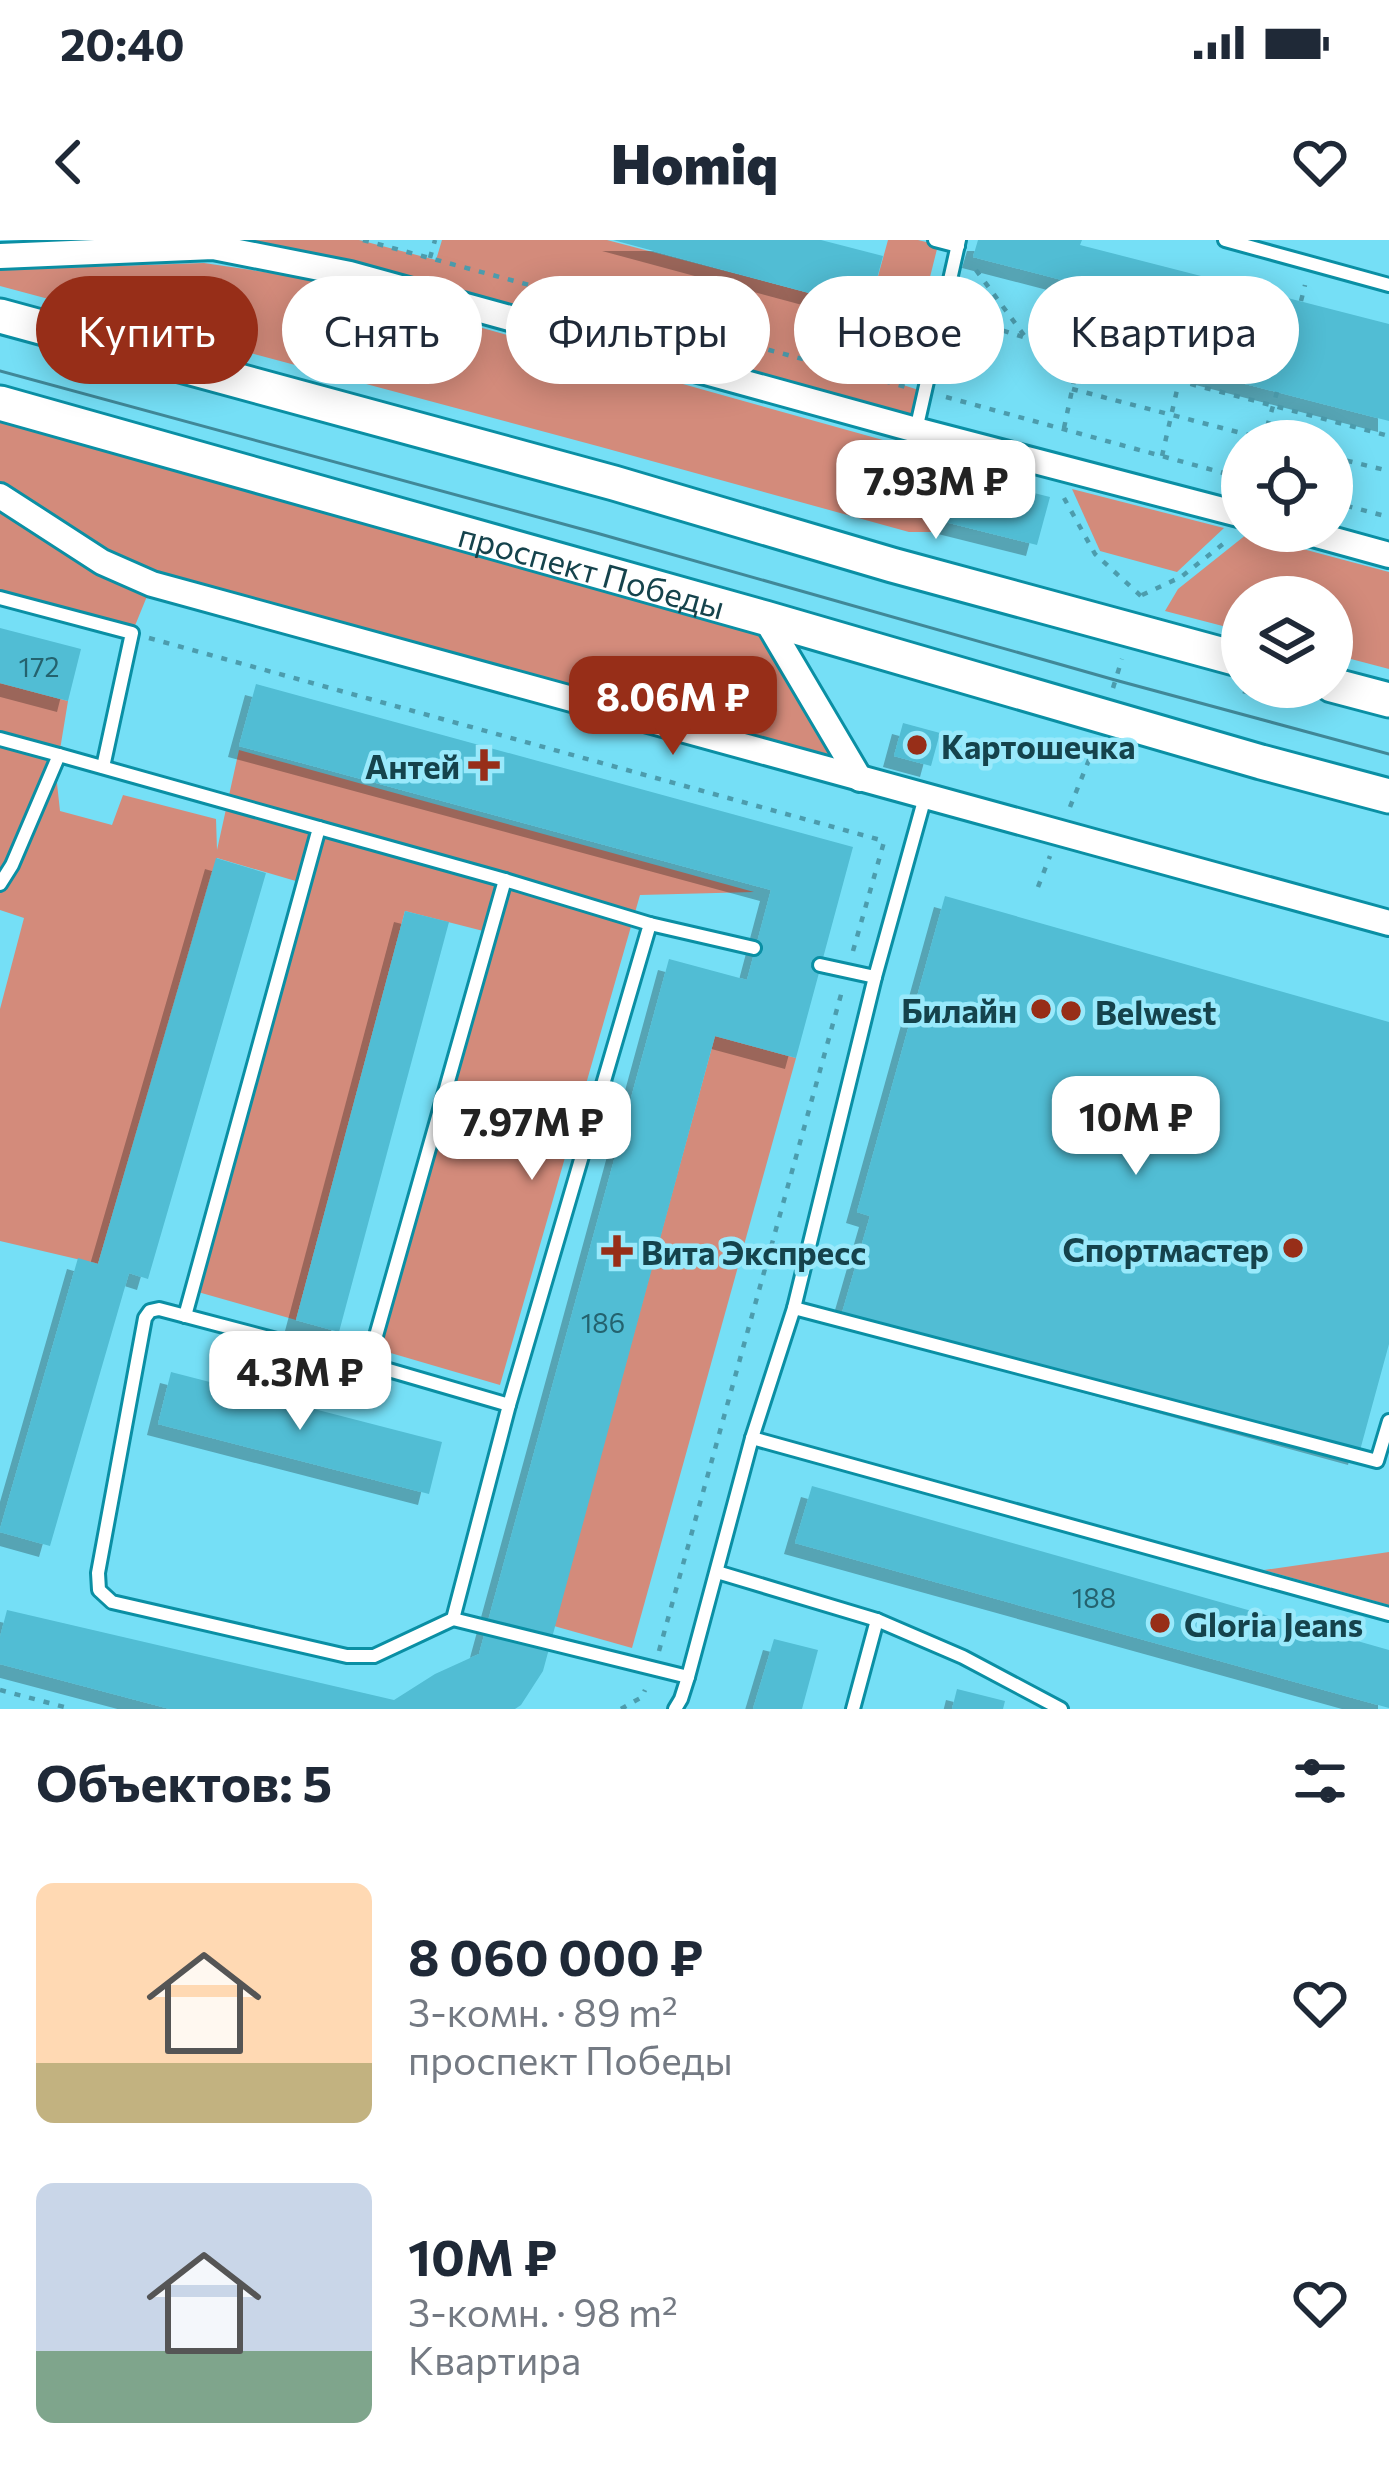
<!DOCTYPE html>
<html lang="ru">
<head>
<meta charset="utf-8">
<style>
  body { margin:0; font-family:Commissioner,sans-serif; background:#f2f2f3; color:#1f2937; height:100vh; display:flex; flex-direction:column; font-size:45px; white-space:nowrap }
  * { box-sizing:border-box; margin:0 }
  p { font-size:39px; color:#747a83 }
  .icon { flex:none; width:66px; height:66px; fill:none; stroke:currentColor; stroke-width:2; stroke-linecap:round; stroke-linejoin:round }
  .map { position:relative; height:1469px; overflow:hidden }
  .sheet { display:flex; flex-direction:column; background:#fff; flex:1 }
  .sheet>* { flex:none }
  .banner { position:absolute; left:36px; top:36px; width:1317px; height:108px; display:flex; gap:24px }
  .buttons { position:absolute; left:1221px; top:180px; display:grid; gap:24px }
  .buttons a { display:grid; place-items:center; width:132px; height:132px; border-radius:50%; background:#fff; box-shadow:0 6px 30px #0003; font-size:60px }
  .price { position:absolute; translate:-50% -102px; padding:0 27px; border-radius:24px; background:#fff; color:#222; font-size:39px; line-height:78px; filter:drop-shadow(0 3px 6px #0008) }
  .price::after { content:''; position:absolute; left:50%; top:72px; width:36px; height:27px; margin-left:-18px; background:inherit; clip-path:polygon(0 0,100% 0,50% 100%) }
  .price.active { background:#972e18; color:#fff }
  ul { padding:0; list-style:none }
  li { display:flex; align-items:center; gap:36px; height:300px; padding:0 36px }
  li span { display:grid; place-items:center; flex:none; width:336px; height:240px; border-radius:18px; color:#555 }
  li>.icon { margin-inline-start:auto }
  span .icon { width:144px; height:144px; fill:#fffc; stroke-width:1 }
  li b { font-size:51px }
  h2 { display:flex; justify-content:space-between; align-items:center; height:144px; padding:0 36px; font-size:51px }
  .chip { padding:0 42px; border-radius:54px; background:#fff; box-shadow:0 6px 30px #0003; font-size:42px; line-height:108px }
  .chip.active { background:#972e18; color:#fff }
  .status { display:flex; justify-content:space-between; align-items:center; height:84px; padding:0 60px; background:#fff; direction:ltr }
  .status svg { height:33px; fill:currentColor }
  header { display:flex; justify-content:space-between; align-items:center; height:156px; padding:0 36px; background:#fff; font-size:54px; font-weight:800 }
  .map>svg:first-child { display:block }
  .green { fill:#d38b7b }
  .building { fill:#51bdd4; filter:url(#shadow) }
  .lines { fill:none; stroke-linecap:round; stroke-linejoin:round }
  .lane-casing { stroke:#0a8fa4; stroke-width:18 }
  .street-casing { stroke:#0a8fa4; stroke-width:30 }
  .secondary-casing { stroke:#0a8fa4; stroke-width:39 }
  .path { stroke:#4c9cad; stroke-width:4.5; stroke-dasharray:6 9; stroke-linecap:butt }
  .lane { stroke:#fff; stroke-width:12 }
  .street { stroke:#fff; stroke-width:24 }
  .secondary { stroke:#fff; stroke-width:33 }
  .tram { stroke:#408898; stroke-width:3 }
  .poi-dot { fill:#972e18; stroke:#99e9fb; stroke-width:4.5 }
  .labels { text-anchor:middle; dominant-baseline:central; stroke-width:9; stroke-linejoin:round; paint-order:stroke }
  .number-label { font-size:27px; fill:#24626e }
  .street-label { font-size:33px; fill:#15434c; stroke:#99e9fb }
  .poi-label { font-size:33px; font-weight:bold; fill:#15434c; stroke:#99e9fb; text-anchor:start }
</style>
</head>
<body>
<div class="status"><b>20:40</b><svg viewBox="0 0 49 12"><path d="M0 12V9h3v3zM5 12V6h3v6zM10 12V3h3v9zM15 12V0h3v12zM26 1h20v11H26zM47 4h2v5h-2z"/></svg></div>
<header><svg class="icon" aria-label="back" viewBox="0 0 24 24"><path d="M15 5l-7 7 7 7"/></svg>Homiq<svg class="icon" aria-label="heart" viewBox="0 0 24 24"><path d="M12 20l-8-8c-3-5 5-10 8-4 3-6 11-1 8 4z"/></svg></header>
<div class="map">
<svg width="1389" height="1469" viewBox="0 0 1389 1469">
  <defs>
    <filter id="shadow"><feDropShadow dx="-11" dy="11" stdDeviation="0" flood-color="#0004"/></filter>
  </defs>
  <rect width="100%" height="100%" fill="#75dff6"/>
  <g class="green">
    <path d="M215 0H359L436 20 442 0H607L869 69 888 0H918L938 5 903 145 925 152 916 190Z"/>
    <path d="M204 23 304 38 958 221 937 292H909L601 207 0 46V30Z"/>
    <path d="M0 163 765 378 860 539 152 344 132 393 0 358Z"/>
    <path d="M1072 249 1224 288 1177 332 1100 311Z"/>
    <path d="M1247 294 1389 332V429L1332 414V357H1242V391L1165 371 1178 349Z"/>
    <path d="M0 443 68 461 56 534 60 571 112 585 123 555 216 579 217 610 239 510 754 652 640 655 500 1145 377 1109 495 694 405 671 296 1080 198 1052 306 644 217 618 98 1024 0 1001V769L24 678 0 670Z"/>
    <path d="M715 796 796 818 632 1408 554 1386Z"/>
    <path d="M1389 1312V1365L1264 1330Z"/>
  </g>
  <g class="building">
    <path d="M613 0H821L883 16 869 69Z"/>
    <path d="M978 0H1082L1080 5 1389 84V181L1048 93 1062 40 973 17Z"/>
    <path d="M958 234 1050 257 1037 305 945 282Z"/>
    <path d="M0 388 81 409 68 461 0 443Z"/>
    <path d="M256 444 853 607 796 818 715 796 543 1431 521 1465 515 1469H170L0 1424V1397L7 1370 394 1460 435 1434 479 1414 669 719 747 740 771 650 239 506Z"/>
    <path d="M903 483 940 493 931 526 894 516Z"/>
    <path d="M216 618 266 633 148 1039 129 1033 50 1306 0 1292V1289L78 1018 98 1024Z"/>
    <path d="M945 656 1389 782V1104L1359 1214 842 1073 870 976 857 972Z"/>
    <path d="M405 671 449 682 339 1092 296 1080Z"/>
    <path d="M171 1132 442 1202 429 1254 158 1184Z"/>
    <path d="M812 1246 1389 1410V1468L795 1303Z"/>
    <path d="M774 1399 818 1410 802 1469H753Z"/>
    <path d="M957 1449 1005 1461 1003 1469H952Z"/>
  </g>
  <g class="lines">
    <g class="lane-casing">
      <g id="lane">
        <path d="M935 0 958 6"/>
        <path d="M1225 0 1389 45"/>
        <path d="M916 190 959 0"/>
        <path d="M0 358 132 393 103 527"/>
        <path d="M0 499 59 515"/>
        <path d="M319 588 505 640"/>
        <path d="M0 644 12 625 59 515 319 588 185 1076"/>
        <path d="M650 684 754 708"/>
        <path d="M820 725 875 737"/>
        <path d="M794 1068 1377 1221 1389 1181"/>
        <path d="M368 1124 505 640 650 684 509 1165"/>
        <path d="M752 1198 1389 1374"/>
        <path d="M717 1332 877 1380"/>
        <path d="M453 1379 374 1416H347L112 1362 99 1350 98 1333 145 1078 150 1071 159 1069 368 1124 509 1165 453 1379 688 1437"/>
        <path d="M675 1469 681 1459 688 1437 752 1198 794 1068 875 737 925 557"/>
        <path d="M853 1469 877 1380 963 1417 1061 1469"/>
      </g>
    </g>
    <g class="street-casing">
      <g id="street">
        <path d="M0 16 213 7 350 34 916 190 1242 275"/>
        <path d="M0 256 102 322 152 344 1389 683"/>
        <path d="M1302 291 1389 315"/>
        <path d="M765 378 860 539"/>
      </g>
    </g>
    <g class="secondary-casing">
      <g id="secondary">
        <path d="M0 76 614 243 892 325 1242 420"/>
        <path id="s1" d="M0 163 765 378 1261 522 1389 556"/>
        <path d="M1332 445 1389 460"/>
      </g>
    </g>
    <g class="path">
      <path d="M363 0 906 147"/>
      <path d="M430 18 435 0"/>
      <path d="M976 30 1026 98"/>
      <path d="M1301 61 1305 45"/>
      <path d="M960 77 1080 115 1389 196"/>
      <path d="M1072 149 1272 201"/>
      <path d="M946 157 1242 238"/>
      <path d="M1064 188 1079 117"/>
      <path d="M1263 201 1277 152"/>
      <path d="M1162 216 1179 141"/>
      <path d="M1332 217 1389 231"/>
      <path d="M1064 258 1095 314 1141 356 1139 362"/>
      <path d="M1332 262 1389 277"/>
      <path d="M1142 355 1181 337 1228 300"/>
      <path d="M149 398 884 601"/>
      <path d="M1113 448 1122 419"/>
      <path d="M1243 451 1299 466"/>
      <path d="M1070 567 1095 505"/>
      <path d="M1038 647 1050 616"/>
      <path d="M853 711 884 602"/>
      <path d="M659 1411 842 751"/>
      <path d="M0 1450 72 1469"/>
      <path d="M621 1469 642 1457 645 1450"/>
    </g>
    <use href="#lane" class="lane"/>
    <use href="#street" class="street"/>
    <use href="#secondary" class="secondary"/>
    <path class="tram" d="M0 131 600 294 1115 440 1389 514"/>
  </g>
  <g class="poi-dot">
    <circle cx="917" cy="505" r="12"/>
    <path d="M478 507h12v12h12v12h-12v12h-12v-12h-12v-12h12z"/>
    <circle cx="1041" cy="769" r="12"/>
    <circle cx="1071" cy="771" r="12"/>
    <circle cx="1293" cy="1008" r="12"/>
    <path d="M611 993h12v12h12v12h-12v12h-12v-12h-12v-12h12z"/>
    <circle cx="1160" cy="1383" r="12"/>
  </g>
  <g class="labels">
    <g class="number-label">
      <text x="39" y="426">172</text>
      <text x="603" y="1082">186</text>
      <text x="1094" y="1357">188</text>
    </g>
    <g class="street-label">
      <text stroke="none"><textPath href="#s1" startOffset="615">проспект Победы</textPath></text>
    </g>
    <g class="poi-label">
      <text x="941" y="505">Картошечка</text>
      <text x="460" y="525" text-anchor="end">Антей</text>
      <text x="1017" y="769" text-anchor="end">Билайн</text>
      <text x="1095" y="771">Belwest</text>
      <text x="1269" y="1008" text-anchor="end">Спортмастер</text>
      <text x="641" y="1011">Вита Экспресс</text>
      <text x="1184" y="1383">Gloria Jeans</text>
    </g>
  </g>
</svg>
<div class="buttons">
<a><svg class="icon" aria-label="locate" viewBox="0 0 24 24"><circle cx="12" cy="12" r="6"/><path d="M12 2v4M12 18v4M2 12h4M18 12h4"/></svg></a>
<a><svg class="icon" aria-label="layers" viewBox="0 0 24 24"><path d="M12 4l9 5-9 5-9-5zM3 14l9 5 9-5"/></svg></a>
</div>
<b class="price" style="left:936px;top:302px">7.93M ₽</b>
<b class="price active" style="left:673px;top:518px">8.06M ₽</b>
<b class="price" style="left:1136px;top:938px">10M ₽</b>
<b class="price" style="left:532px;top:943px">7.97M ₽</b>
<b class="price" style="left:300px;top:1193px">4.3M ₽</b>
<div class="banner">
<a class="chip active">Купить</a>
<a class="chip">Снять</a>
<a class="chip">Фильтры</a>
<a class="chip">Новое</a>
<a class="chip">Квартира</a>
</div>
</div>
<section class="sheet">
<h2>Объектов: 5<svg class="icon" aria-label="filters" viewBox="0 0 24 24"><path d="M4 7h16M4 17h16"/><circle cx="9" cy="7" r="2"/><circle cx="15" cy="17" r="2"/></svg></h2>
<ul>
<li><span style="background:linear-gradient(#ffd9b3 75%,#c2b280 0)"><svg class="icon" aria-label="home" viewBox="0 0 24 24"><path d="M3 11l9-7 9 7M6 9v11h12V9"/></svg></span><div><b>8 060 000 ₽</b><p>3-комн. · 89 m²</p><p>проспект Победы</p></div><svg class="icon" aria-label="heart" viewBox="0 0 24 24"><path d="M12 20l-8-8c-3-5 5-10 8-4 3-6 11-1 8 4z"/></svg></li>
<li><span style="background:linear-gradient(#c9d6e8 70%,#7fa58c 0)"><svg class="icon" aria-label="home" viewBox="0 0 24 24"><path d="M3 11l9-7 9 7M6 9v11h12V9"/></svg></span><div><b>10M ₽</b><p>3-комн. · 98 m²</p><p>Квартира</p></div><svg class="icon" aria-label="heart" viewBox="0 0 24 24"><path d="M12 20l-8-8c-3-5 5-10 8-4 3-6 11-1 8 4z"/></svg></li>
</ul>
</section>
</body>
</html>
